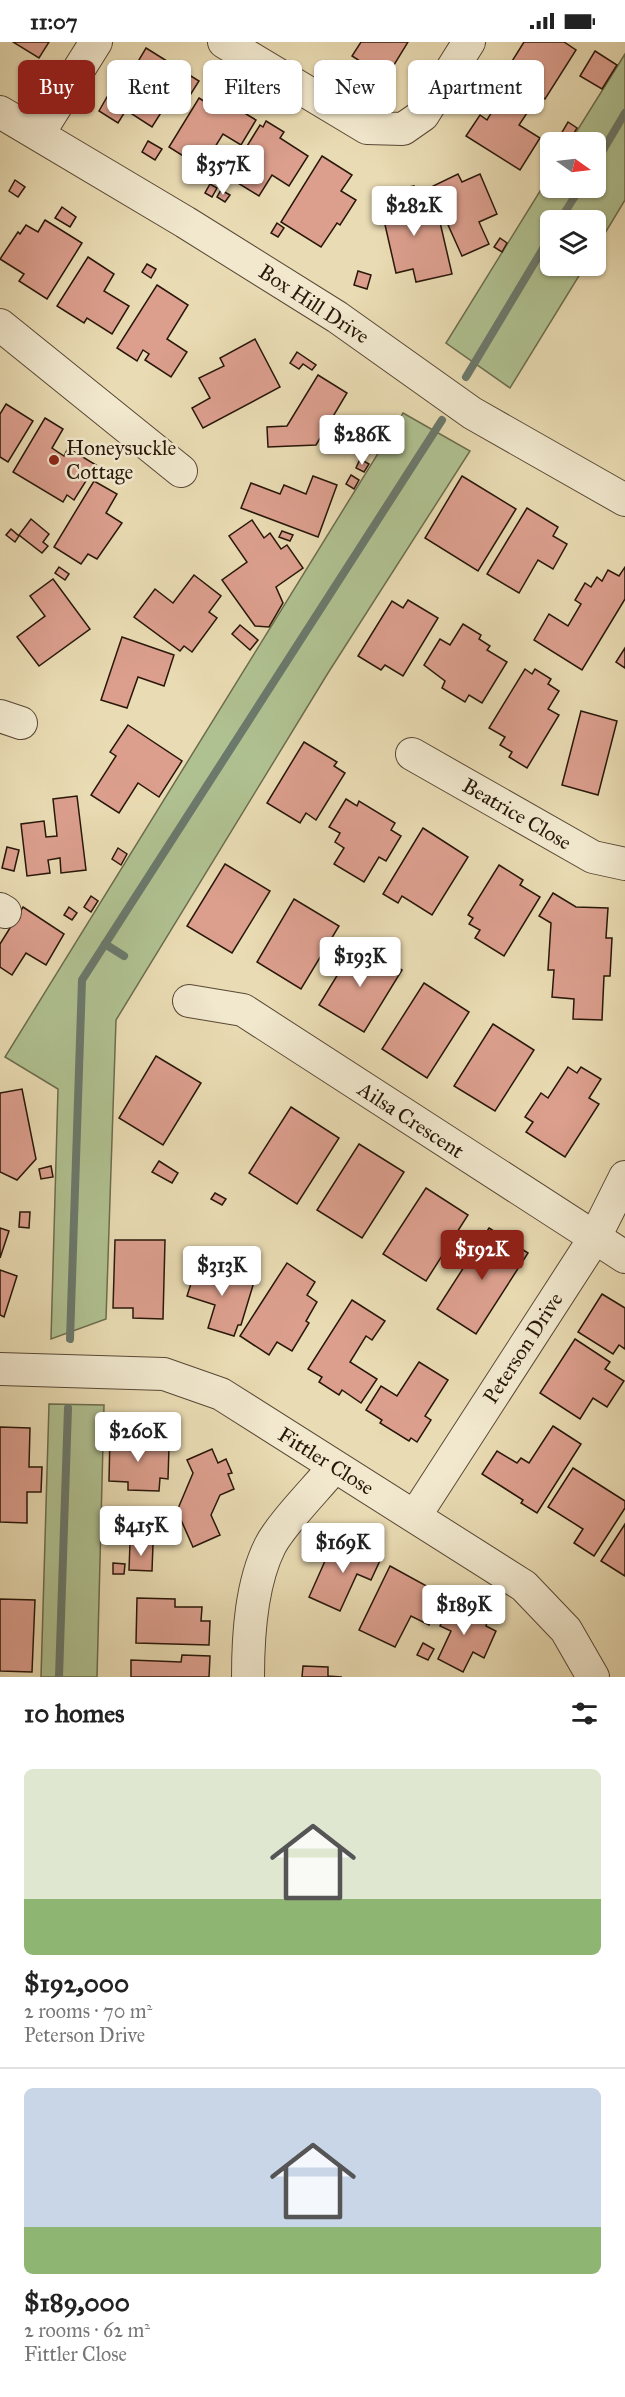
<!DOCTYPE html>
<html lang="en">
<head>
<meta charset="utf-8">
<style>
  body { margin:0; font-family:"IM FELL Great Primer",serif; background:#f2f2f2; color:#222; height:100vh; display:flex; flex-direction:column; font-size:22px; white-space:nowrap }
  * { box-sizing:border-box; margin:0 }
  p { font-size:20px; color:#767676 }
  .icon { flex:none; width:33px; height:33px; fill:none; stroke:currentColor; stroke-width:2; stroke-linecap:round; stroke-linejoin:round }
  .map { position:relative; height:1635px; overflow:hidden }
  .sheet { display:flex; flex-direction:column; background:#fff; flex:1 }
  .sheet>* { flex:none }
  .banner { position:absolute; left:18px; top:18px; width:590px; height:54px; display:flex; gap:12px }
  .needle { width:39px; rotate:104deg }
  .controls { position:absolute; left:540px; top:90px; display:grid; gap:12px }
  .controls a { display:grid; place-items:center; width:66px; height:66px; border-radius:9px; background:#fff; box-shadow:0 2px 4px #0004; font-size:30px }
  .price { position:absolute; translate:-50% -51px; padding:0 14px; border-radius:6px; background:#fff; color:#222; font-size:20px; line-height:39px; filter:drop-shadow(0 2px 3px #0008) }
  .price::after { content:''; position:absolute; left:50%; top:36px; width:18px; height:14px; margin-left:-9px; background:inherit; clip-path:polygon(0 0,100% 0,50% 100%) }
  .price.current { background:#8f2418; color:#fff }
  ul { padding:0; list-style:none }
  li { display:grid; align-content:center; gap:12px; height:318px; padding:0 24px }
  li+li { border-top:2px solid #e0e0e0 }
  li span { display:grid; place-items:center; height:186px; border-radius:9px; color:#555 }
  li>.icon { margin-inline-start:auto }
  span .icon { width:108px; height:108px; fill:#fffc; stroke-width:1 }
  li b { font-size:26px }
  h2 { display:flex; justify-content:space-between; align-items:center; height:72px; padding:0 24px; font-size:26px }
  .tag { padding:0 21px; border-radius:9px; background:#fff; box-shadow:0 2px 4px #0004; font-size:21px; line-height:54px }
  .tag.current { background:#8f2418; color:#fff }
  .status { display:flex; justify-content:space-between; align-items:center; height:42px; padding:0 30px; background:#fff; direction:ltr }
  .status svg { height:16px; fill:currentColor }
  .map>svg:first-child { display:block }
  .green { fill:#b0c191; stroke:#6c6c4d; stroke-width:1.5 }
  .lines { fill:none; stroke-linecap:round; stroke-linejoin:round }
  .stream { stroke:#6b796c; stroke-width:8 }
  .building { fill:#dc9f8e; stroke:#281709; stroke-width:1.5 }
  .minor-casing { stroke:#584834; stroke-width:34 }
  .minor { stroke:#f1e8ce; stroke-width:32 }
  .poi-dot { fill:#8f2418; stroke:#f1e8ce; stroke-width:2 }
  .labels { text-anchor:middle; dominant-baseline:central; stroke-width:5; stroke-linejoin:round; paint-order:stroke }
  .street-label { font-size:21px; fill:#281709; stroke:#f1e8ce }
  .poi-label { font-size:21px; fill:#281709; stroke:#f1e8ce; text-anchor:start }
</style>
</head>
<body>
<div class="status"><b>11:07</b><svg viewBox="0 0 49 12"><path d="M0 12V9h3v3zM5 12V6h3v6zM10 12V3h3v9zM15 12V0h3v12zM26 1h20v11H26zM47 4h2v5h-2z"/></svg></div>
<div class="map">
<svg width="625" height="1635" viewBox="0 0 625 1635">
  <rect width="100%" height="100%" fill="#e9dbb3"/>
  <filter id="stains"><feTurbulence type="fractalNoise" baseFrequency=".00333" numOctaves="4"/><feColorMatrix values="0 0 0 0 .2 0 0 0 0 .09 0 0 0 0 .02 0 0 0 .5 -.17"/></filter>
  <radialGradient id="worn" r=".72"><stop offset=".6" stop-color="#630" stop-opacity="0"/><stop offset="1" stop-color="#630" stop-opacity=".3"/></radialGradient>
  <g class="green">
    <path d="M625 12V158L596 206V178H550V224H585L510 346 446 301 550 133V146H596V100H570Z"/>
    <path d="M403 371 470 409 328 631 116 978 106 1277 51 1297 58 1047 5 1015Z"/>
    <path d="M49 1362 104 1363 97 1635H41Z"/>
  </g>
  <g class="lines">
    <g class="stream">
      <path d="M596 120 625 71"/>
      <path d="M560 178 580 146"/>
      <path d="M466 335 550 195"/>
      <path d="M105 902 124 914"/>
      <path d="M70 1297 82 938 442 378"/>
      <path d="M59 1635 68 1366"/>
    </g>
  </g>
  <g class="building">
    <path d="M13 0H49L39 16Z"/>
    <path d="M361 0H408L386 36 352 14Z"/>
    <path d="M524 0H564L576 8 545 57 504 32Z"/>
    <path d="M146 6 199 39 182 66 169 58 152 85 126 68 118 81 99 69 107 55 123 65 139 39 130 33Z"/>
    <path d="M595 9 617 23 602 47 580 34Z"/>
    <path d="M507 45 533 62 519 83 540 96 520 128 466 94 480 73 487 78Z"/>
    <path d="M199 56 219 69 225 59 256 78 241 103 223 92 202 126 169 105Z"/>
    <path d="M266 79 284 90 280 96 308 114 289 144 272 133 259 154 228 135 260 83 263 85Z"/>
    <path d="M568 80 577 86 570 98 561 92Z"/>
    <path d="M148 99 162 107 155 118 142 110Z"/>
    <path d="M322 114 352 133 341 149 356 158 340 183 337 181 321 205 281 180Z"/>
    <path d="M458 132 462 140 480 132 497 172 479 180 489 202 462 214 431 145Z"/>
    <path d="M15 138 25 145 18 155 9 149Z"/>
    <path d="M210 142 217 146 212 155 205 151Z"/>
    <path d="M414 144 422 180 439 176 452 232 416 240 413 227 396 231 378 152Z"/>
    <path d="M221 148 230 153 225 160 217 155Z"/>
    <path d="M62 165 76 175 70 185 55 176Z"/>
    <path d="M45 178 82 201 47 257 19 239 24 232 0 217 18 190 20 192 26 183 38 190Z"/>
    <path d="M277 181 284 186 278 195 271 191Z"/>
    <path d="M500 196 507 201 502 210 494 205Z"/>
    <path d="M88 215 114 232 104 249 129 264 112 292 87 276 84 281 57 264Z"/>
    <path d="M147 222 156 227 151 236 142 230Z"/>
    <path d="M358 229 371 233 367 247 354 243Z"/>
    <path d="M157 243 188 263 167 297 187 310 171 335 145 318 149 312 143 308 137 319 117 306Z"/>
    <path d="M255 297 280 345 203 386 192 366 210 356 199 336 224 324 220 316Z"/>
    <path d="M297 310 316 323 312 328 303 322 299 327 290 321Z"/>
    <path d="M318 333 347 351 316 403 268 405 267 385 287 384Z"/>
    <path d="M6 362 33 379 8 420 0 415V372Z"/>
    <path d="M45 376 63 387 52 406 64 414 68 406 96 423 74 458 67 453 63 460 13 430Z"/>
    <path d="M360 417 369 422 364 430 356 426Z"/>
    <path d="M351 433 359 438 354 447 346 442Z"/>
    <path d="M313 434 337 443 318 495 241 466 251 441 280 452 284 443 306 452Z"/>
    <path d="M462 434 516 467 478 529 425 496Z"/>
    <path d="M94 439 117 452 106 471 122 481 97 517 88 512 81 522 54 505Z"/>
    <path d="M527 466 558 485 553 494 567 502 553 527 538 518 519 551 487 532Z"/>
    <path d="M31 477 49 492 43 500 48 504 42 511 19 493Z"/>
    <path d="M252 478 264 496 270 491 281 507 287 503 303 526 276 545 283 561 269 585 255 584 222 538 247 520 229 494Z"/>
    <path d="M11 487 19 494 15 500 6 493Z"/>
    <path d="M282 489 293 493 290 499 279 495Z"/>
    <path d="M59 525 69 532 65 538 55 531Z"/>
    <path d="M625 525V557L582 628 534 598 549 572 568 584 581 562 575 558 585 541 591 545 597 535 602 539 608 528 619 534Z"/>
    <path d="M194 533 221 554 209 570 217 576 192 610 184 604 180 609 134 575 155 547 173 561Z"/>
    <path d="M53 537 90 587 39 624 17 595 45 574 30 554Z"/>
    <path d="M408 558 438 576 403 634 385 623 381 628 358 614 392 559 403 566Z"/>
    <path d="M463 582 481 593 479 597 490 604 487 608 507 620 482 661 469 653 465 660 442 646 445 639 424 623 440 597 450 603Z"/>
    <path d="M240 583 258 598 250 608 232 592Z"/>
    <path d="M122 595 174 613 164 644 138 635 127 666 101 658Z"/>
    <path d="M625 606V626L616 620Z"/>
    <path d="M525 627 532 632 535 627 551 637 548 642 559 649 548 667 559 673 527 726 509 715 512 710 500 703 505 695 489 686Z"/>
    <path d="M581 669 617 679 598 753 562 743Z"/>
    <path d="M128 683 182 719 159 755 138 741 119 771 91 753 116 714 110 710Z"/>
    <path d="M304 700 337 720 334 724 345 731 316 778 306 771 300 781 267 761Z"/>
    <path d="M77 754 86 828 61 831 60 816 48 818 50 831 27 834 21 782 44 779 46 795 57 794 53 757Z"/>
    <path d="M346 757 357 764 359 759 395 781 391 788 401 794 386 819 379 815 364 840 334 822 344 806 335 800 340 791 329 785Z"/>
    <path d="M423 786 468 815 432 873 402 854 398 861 383 852Z"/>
    <path d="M7 805 19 808 14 829 2 826Z"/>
    <path d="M118 806 127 812 121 823 112 817Z"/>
    <path d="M225 822 270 849 232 911 187 884Z"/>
    <path d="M499 823 523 838 520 843 540 855 504 914 475 896 480 888 469 882 473 876 468 873Z"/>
    <path d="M553 851 576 865 608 866 606 896H612L610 934H604L602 978 573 977 574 957 552 955 554 928H548L551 881 539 874Z"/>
    <path d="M91 854 98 859 91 870 84 865Z"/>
    <path d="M294 857 339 884 301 947 257 920Z"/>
    <path d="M23 865 64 892 46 923 26 911 12 933 0 925V902Z"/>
    <path d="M69 865 77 871 72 878 64 873Z"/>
    <path d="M357 901 402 928 364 990 319 963Z"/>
    <path d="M424 941 469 970 427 1036 382 1007Z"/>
    <path d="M493 982 534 1008 495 1069 454 1044Z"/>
    <path d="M156 1014 201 1041 163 1103 119 1076Z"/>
    <path d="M568 1025 577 1031 581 1025 601 1037 589 1056 599 1062 565 1115 526 1090 533 1080 525 1075 541 1051 548 1056Z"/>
    <path d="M22 1047 36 1117 17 1138 0 1130V1051Z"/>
    <path d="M291 1065 339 1096 297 1162 249 1131Z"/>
    <path d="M359 1102 404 1130 362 1196 317 1168Z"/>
    <path d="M159 1119 178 1131 172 1141 152 1130Z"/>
    <path d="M51 1124 53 1135 41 1137 39 1127Z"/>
    <path d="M426 1146 468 1173 426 1239 383 1212Z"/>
    <path d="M215 1151 226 1157 222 1163 211 1157Z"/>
    <path d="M20 1170H30L29 1186 19 1185Z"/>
    <path d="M0 1186 9 1189 0 1216Z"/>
    <path d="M489 1186 528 1211 476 1292 437 1267Z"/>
    <path d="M115 1198H165L163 1277 133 1276V1266H113Z"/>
    <path d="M287 1221 315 1240 307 1253 317 1260 306 1279 309 1281 292 1309 277 1300 269 1313 240 1294Z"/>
    <path d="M197 1223 254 1240 241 1283H238L234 1294 208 1286 215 1263 187 1254Z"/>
    <path d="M0 1228 17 1234 4 1275 0 1273Z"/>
    <path d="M602 1252 625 1266V1307L619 1303 613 1312 578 1290Z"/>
    <path d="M352 1258 385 1279 372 1298 366 1294 350 1320 377 1337 361 1361 342 1348 339 1353 319 1340 322 1335 308 1327Z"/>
    <path d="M575 1297 610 1320 605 1327 624 1339 607 1365 593 1356 580 1377 540 1351Z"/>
    <path d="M419 1320 448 1338 425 1374 431 1378 417 1400 411 1396 409 1399 380 1381 382 1378 366 1368 381 1344 397 1354Z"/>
    <path d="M553 1384 581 1402 537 1471 521 1461 523 1458 482 1432 497 1409 517 1421 521 1416 529 1421Z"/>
    <path d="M0 1385 30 1386 29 1425H42L41 1450H27V1481L0 1480Z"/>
    <path d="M110 1394H132L131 1404H134V1395L156 1396V1405H169L168 1437 160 1436 159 1449 128 1448V1440L109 1439Z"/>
    <path d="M212 1407 218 1421 226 1417 232 1431 228 1432 234 1447 220 1453 211 1473 220 1493 193 1505 177 1469 193 1431 187 1418Z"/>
    <path d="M573 1426 625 1459V1466L594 1514 574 1501 583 1487 548 1465Z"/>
    <path d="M625 1482V1534L601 1519Z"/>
    <path d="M130 1501 153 1502 152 1529 129 1528Z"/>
    <path d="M333 1501 359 1513 363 1503 383 1512 371 1538 357 1532 340 1569 309 1555Z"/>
    <path d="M113 1521 125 1522 124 1532H113Z"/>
    <path d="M390 1524 443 1553 429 1583 411 1574 395 1605 359 1588Z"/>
    <path d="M137 1556 175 1557V1565H202L201 1579H210L209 1603 136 1601Z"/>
    <path d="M0 1557 35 1558 32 1630 0 1629Z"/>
    <path d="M453 1557 470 1565 468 1571 487 1580 486 1584 496 1589 484 1616 473 1610 463 1630 438 1617 451 1589 440 1584Z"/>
    <path d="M423 1601 434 1607 428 1618 417 1613Z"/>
    <path d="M182 1613 210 1614 209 1635H131V1618L181 1620Z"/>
    <path d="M303 1624 328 1625V1634L342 1635H302Z"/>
  </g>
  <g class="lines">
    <g class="minor-casing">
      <g id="minor">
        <path d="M224 0 367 86 403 87 423 73 469 0"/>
        <path d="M0 70 185 180 337 275 472 371 625 458"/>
        <path d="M39 91 96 0"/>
        <path d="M0 283 181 429"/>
        <path d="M0 674 21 681"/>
        <path d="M412 712 593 815 625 822"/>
        <path d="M0 867 5 870"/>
        <path d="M189 959 243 968 625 1215"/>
        <path d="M0 1327 164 1332 221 1352 524 1544 566 1588 593 1635"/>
        <path d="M415 1474 594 1197 625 1135"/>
        <path d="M248 1635C248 1593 251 1542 270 1504 281 1482 317 1446 334 1425"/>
      </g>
    </g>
    <use href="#minor" class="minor"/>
  </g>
  <circle class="poi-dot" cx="54" cy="418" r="6"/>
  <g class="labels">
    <g class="street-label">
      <text transform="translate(314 262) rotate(33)">Box Hill Drive</text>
      <text transform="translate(517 772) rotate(30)">Beatrice Close</text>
      <text transform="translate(411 1078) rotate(33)">Ailsa Crescent</text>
      <text transform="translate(523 1306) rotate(-57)">Peterson Drive</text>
      <text transform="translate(326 1419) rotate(32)">Fittler Close</text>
    </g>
    <g class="poi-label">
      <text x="66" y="406">Honeysuckle<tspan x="66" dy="24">Cottage</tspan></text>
    </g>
  </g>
  <rect width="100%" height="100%" filter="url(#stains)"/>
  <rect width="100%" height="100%" fill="url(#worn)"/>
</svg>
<div class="controls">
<a><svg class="needle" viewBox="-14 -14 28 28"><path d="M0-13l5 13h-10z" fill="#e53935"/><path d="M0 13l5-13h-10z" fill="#767676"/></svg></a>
<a><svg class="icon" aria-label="layers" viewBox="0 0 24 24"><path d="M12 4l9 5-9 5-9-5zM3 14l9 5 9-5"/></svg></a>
</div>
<b class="price" style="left:223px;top:154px">$357K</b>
<b class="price" style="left:414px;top:195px">$282K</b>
<b class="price" style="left:362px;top:424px">$286K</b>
<b class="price" style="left:360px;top:946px">$193K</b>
<b class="price current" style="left:482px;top:1239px">$192K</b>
<b class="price" style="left:222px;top:1255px">$313K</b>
<b class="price" style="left:138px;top:1421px">$260K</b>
<b class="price" style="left:141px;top:1515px">$415K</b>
<b class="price" style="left:343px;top:1532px">$169K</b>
<b class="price" style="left:464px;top:1594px">$189K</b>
<div class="banner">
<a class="tag current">Buy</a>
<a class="tag">Rent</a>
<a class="tag">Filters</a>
<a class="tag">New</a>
<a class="tag">Apartment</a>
</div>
</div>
<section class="sheet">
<h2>10 homes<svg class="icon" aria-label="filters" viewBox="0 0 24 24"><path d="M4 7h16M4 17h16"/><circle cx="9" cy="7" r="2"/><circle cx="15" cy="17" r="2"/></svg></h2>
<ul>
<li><span style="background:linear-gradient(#dfe7d0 70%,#8fb573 0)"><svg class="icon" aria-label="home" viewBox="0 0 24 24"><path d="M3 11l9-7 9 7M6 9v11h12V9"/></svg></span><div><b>$192,000</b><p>2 rooms · 70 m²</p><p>Peterson Drive</p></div></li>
<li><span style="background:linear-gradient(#c9d6e8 75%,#8fb573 0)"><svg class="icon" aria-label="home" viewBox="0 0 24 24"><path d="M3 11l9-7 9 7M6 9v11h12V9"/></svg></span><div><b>$189,000</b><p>2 rooms · 62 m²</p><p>Fittler Close</p></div></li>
</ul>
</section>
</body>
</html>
